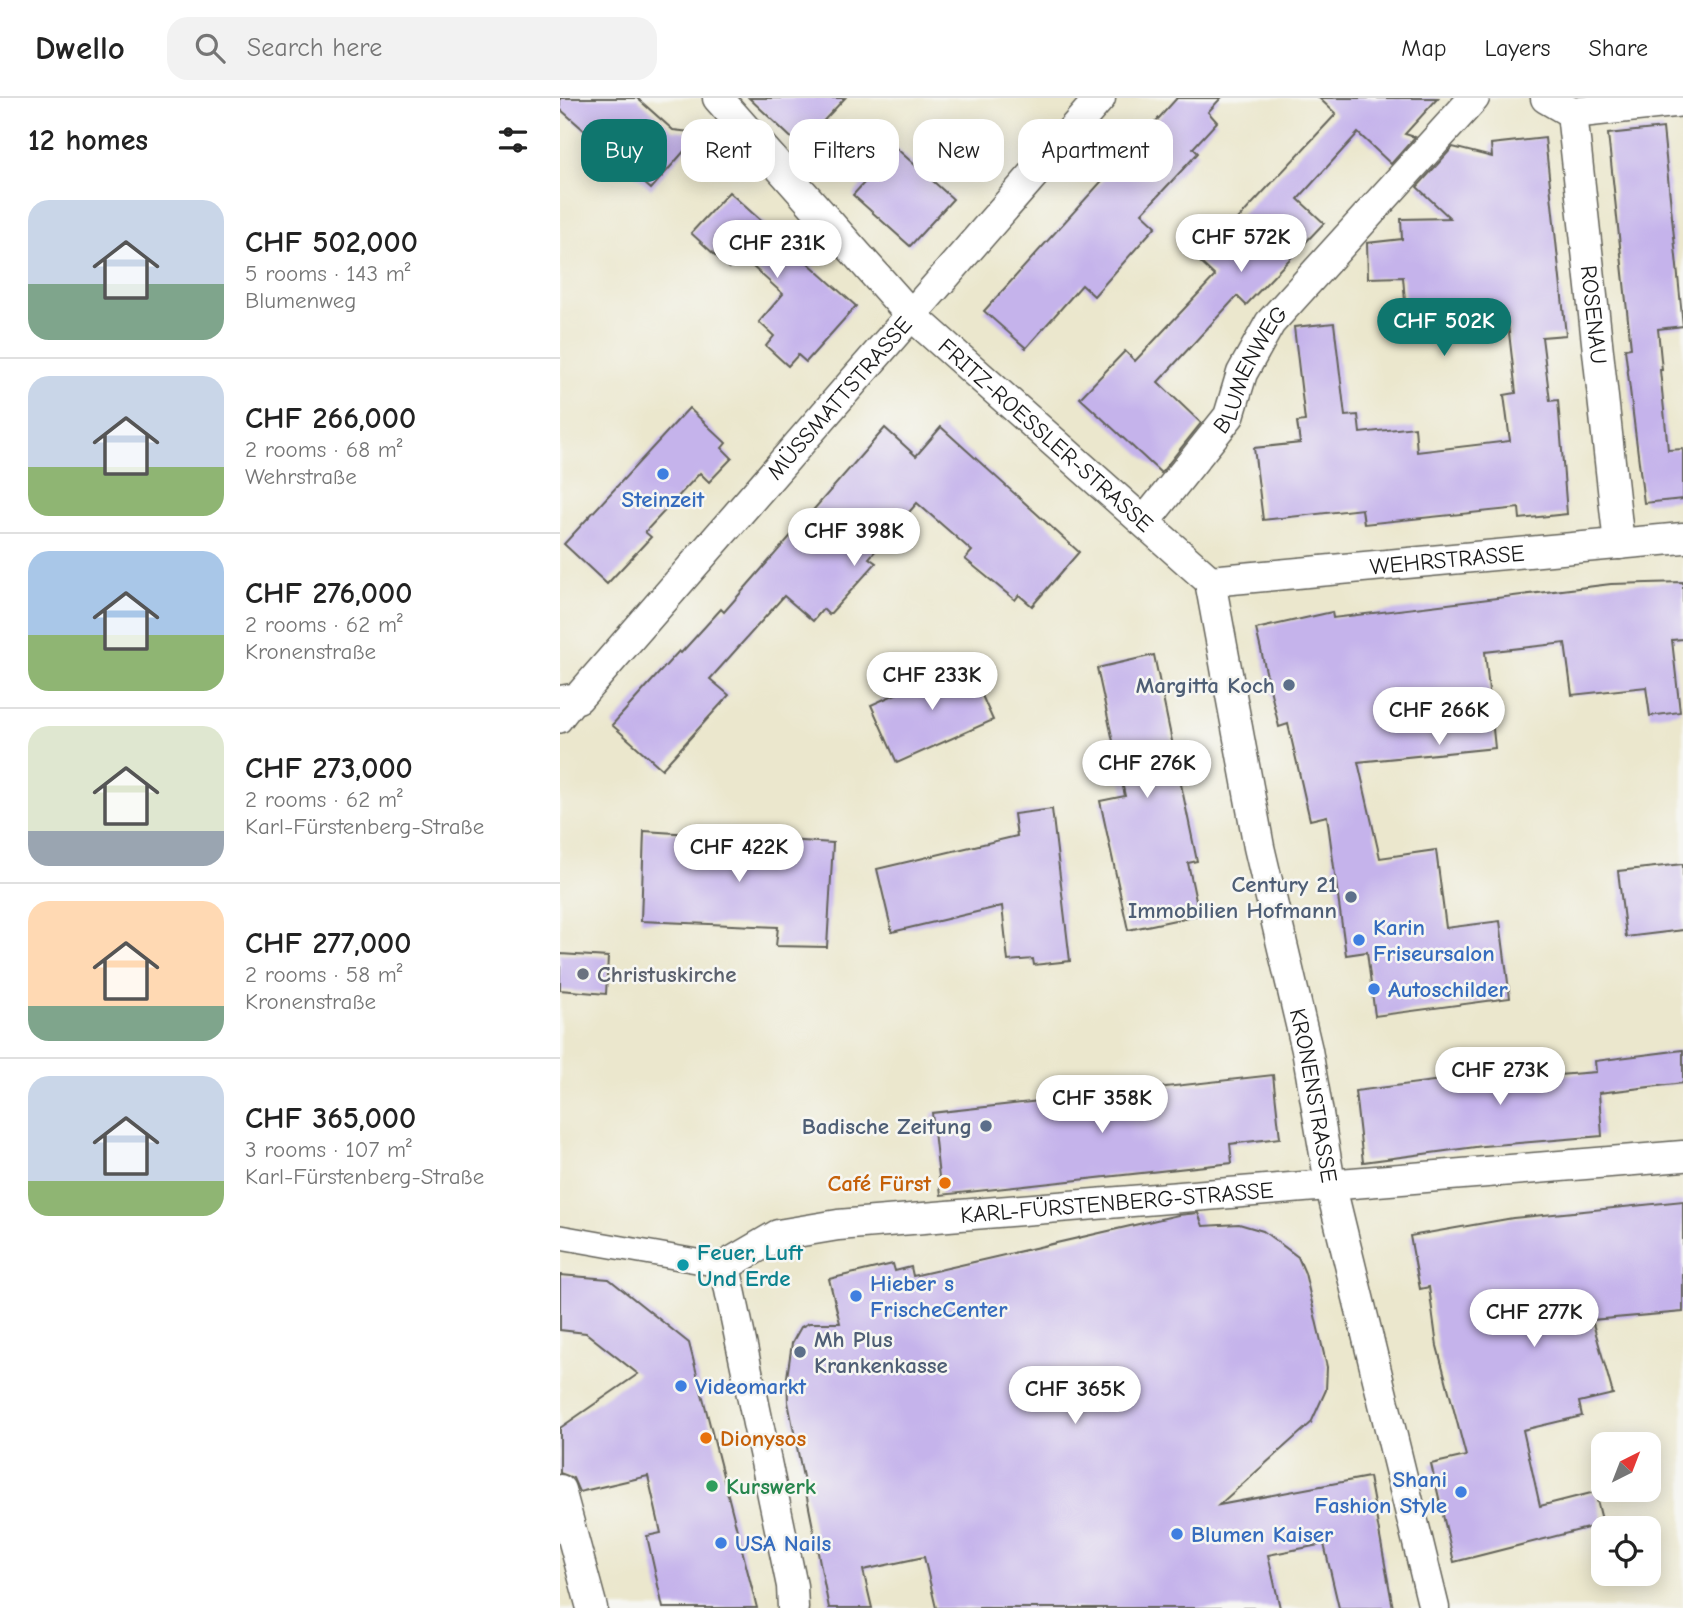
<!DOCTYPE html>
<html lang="en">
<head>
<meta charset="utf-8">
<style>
  body { margin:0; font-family:"Comic Neue",sans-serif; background:#f2f2f2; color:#222; height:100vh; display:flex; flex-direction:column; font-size:26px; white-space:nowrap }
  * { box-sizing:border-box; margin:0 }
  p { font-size:23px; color:#767676 }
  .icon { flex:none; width:38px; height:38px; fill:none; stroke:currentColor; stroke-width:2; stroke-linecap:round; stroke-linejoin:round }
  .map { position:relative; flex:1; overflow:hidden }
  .panel { display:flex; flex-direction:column; background:#fff; width:560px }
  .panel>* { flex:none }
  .guide { position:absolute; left:21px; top:21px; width:665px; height:63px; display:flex; gap:14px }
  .needle { width:46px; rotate:42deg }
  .controls { position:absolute; left:1031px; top:1334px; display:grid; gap:14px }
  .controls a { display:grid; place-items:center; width:70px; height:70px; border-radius:14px; background:#fff; box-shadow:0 4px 18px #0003; font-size:35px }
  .price { position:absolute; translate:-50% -60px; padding:0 16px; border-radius:24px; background:#fff; color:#222; font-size:23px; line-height:46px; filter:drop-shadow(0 2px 4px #0008) }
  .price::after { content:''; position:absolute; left:50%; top:42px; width:21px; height:16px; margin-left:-10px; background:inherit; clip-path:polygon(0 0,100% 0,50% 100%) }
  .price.current { background:#0f766e; color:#fff }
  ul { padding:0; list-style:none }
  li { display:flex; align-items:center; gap:21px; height:175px; padding:0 28px }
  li+li { border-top:2px solid #e0e0e0 }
  li span { display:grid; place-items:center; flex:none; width:196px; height:140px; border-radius:21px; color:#555 }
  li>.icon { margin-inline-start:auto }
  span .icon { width:84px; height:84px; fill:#fffc; stroke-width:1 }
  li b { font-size:30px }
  h2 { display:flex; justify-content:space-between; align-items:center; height:84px; padding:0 28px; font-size:30px }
  .chip { padding:0 24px; border-radius:21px; background:#fff; box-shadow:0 4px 18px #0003; font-size:24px; line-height:63px }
  .chip.current { background:#0f766e; color:#fff }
  header { display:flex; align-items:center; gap:42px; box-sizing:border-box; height:98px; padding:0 35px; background:#fff; border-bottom:2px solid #e0e0e0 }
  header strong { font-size:33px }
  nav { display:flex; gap:38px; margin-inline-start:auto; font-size:24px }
  .search { width:490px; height:63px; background:#f2f2f2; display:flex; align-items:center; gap:18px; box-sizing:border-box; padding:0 24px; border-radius:21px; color:#767676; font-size:26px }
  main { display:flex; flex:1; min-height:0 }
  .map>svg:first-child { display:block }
  .building { fill:#c5b3eb }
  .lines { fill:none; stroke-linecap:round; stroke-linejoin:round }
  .pedestrian-casing { stroke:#64635a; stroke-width:26 }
  .minor-casing { stroke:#64635a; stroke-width:33 }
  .pedestrian { stroke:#fff; stroke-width:23 }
  .minor { stroke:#fff; stroke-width:30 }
  .shop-dot { fill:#3f7fe0; stroke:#f6f6f2; stroke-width:2.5 }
  .service-dot { fill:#5c6f8a; stroke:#f6f6f2; stroke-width:2.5 }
  .worship-dot { fill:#6b7280; stroke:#f6f6f2; stroke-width:2.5 }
  .food-dot { fill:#e8710a; stroke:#f6f6f2; stroke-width:2.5 }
  .culture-dot { fill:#0f9aa8; stroke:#f6f6f2; stroke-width:2.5 }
  .leisure-dot { fill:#2e9e5b; stroke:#f6f6f2; stroke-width:2.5 }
  .labels { text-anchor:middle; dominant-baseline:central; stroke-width:5; stroke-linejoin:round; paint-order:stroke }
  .street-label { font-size:23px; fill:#1c1c1c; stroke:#f6f6f2 }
  .shop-label { font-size:23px; font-weight:bold; fill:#366cbe; stroke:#f6f6f2; text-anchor:start }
  .service-label { font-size:23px; font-weight:bold; fill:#4e5e75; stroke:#f6f6f2; text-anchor:end }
  .worship-label { font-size:23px; font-weight:bold; fill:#5b616d; stroke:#f6f6f2; text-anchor:start }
  .food-label { font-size:23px; font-weight:bold; fill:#c56008; stroke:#f6f6f2; text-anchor:end }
  .culture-label { font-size:23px; font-weight:bold; fill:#0d838f; stroke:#f6f6f2; text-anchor:start }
  .leisure-label { font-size:23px; font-weight:bold; fill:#27864d; stroke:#f6f6f2; text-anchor:start }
</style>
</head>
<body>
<header>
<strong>Dwello</strong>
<div class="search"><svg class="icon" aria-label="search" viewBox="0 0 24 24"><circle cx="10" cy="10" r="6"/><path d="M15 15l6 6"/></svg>Search here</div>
<nav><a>Map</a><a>Layers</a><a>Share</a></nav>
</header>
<main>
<section class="panel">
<h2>12 homes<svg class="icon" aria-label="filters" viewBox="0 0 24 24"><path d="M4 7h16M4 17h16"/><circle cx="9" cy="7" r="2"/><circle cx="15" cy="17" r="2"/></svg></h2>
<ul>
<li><span style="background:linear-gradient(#c9d6e8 60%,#7fa58c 0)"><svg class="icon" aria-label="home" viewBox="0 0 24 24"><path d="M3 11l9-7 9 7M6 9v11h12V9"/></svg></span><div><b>CHF 502,000</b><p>5 rooms · 143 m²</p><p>Blumenweg</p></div></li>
<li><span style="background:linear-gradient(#c9d6e8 65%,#8fb573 0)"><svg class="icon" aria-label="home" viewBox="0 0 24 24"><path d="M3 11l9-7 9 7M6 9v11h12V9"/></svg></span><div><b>CHF 266,000</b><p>2 rooms · 68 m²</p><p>Wehrstraße</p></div></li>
<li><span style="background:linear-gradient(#a9c7e8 60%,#8fb573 0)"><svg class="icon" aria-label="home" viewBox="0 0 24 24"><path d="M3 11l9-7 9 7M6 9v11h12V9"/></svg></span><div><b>CHF 276,000</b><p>2 rooms · 62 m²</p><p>Kronenstraße</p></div></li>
<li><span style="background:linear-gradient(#dfe7d0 75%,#9aa5b1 0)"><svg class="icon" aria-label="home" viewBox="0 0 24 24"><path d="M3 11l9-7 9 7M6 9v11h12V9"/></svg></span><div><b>CHF 273,000</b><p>2 rooms · 62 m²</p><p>Karl-Fürstenberg-Straße</p></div></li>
<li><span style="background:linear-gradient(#ffd9b3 75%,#7fa58c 0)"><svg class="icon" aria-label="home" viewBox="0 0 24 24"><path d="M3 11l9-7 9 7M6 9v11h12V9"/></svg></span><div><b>CHF 277,000</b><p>2 rooms · 58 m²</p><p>Kronenstraße</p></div></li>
<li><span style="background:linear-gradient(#c9d6e8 75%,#8fb573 0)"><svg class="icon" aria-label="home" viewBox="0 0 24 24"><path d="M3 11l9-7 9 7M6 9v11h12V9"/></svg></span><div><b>CHF 365,000</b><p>3 rooms · 107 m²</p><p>Karl-Fürstenberg-Straße</p></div></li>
</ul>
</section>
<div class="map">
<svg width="1123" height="1510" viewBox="0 0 1123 1510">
  <rect width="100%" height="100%" fill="#f6f6f2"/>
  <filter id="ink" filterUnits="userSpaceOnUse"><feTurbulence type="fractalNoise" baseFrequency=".0143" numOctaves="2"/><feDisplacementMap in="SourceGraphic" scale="14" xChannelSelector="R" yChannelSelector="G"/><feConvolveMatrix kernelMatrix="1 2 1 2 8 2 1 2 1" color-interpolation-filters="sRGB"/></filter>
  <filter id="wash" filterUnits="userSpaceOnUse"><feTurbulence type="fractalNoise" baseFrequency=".00686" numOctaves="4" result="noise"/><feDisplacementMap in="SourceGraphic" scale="28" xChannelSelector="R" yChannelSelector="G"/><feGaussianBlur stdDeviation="1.57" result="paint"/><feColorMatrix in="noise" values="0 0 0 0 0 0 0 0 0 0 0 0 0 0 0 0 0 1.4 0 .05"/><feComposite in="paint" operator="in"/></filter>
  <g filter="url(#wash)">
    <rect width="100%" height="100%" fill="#ebe7cd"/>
    <g id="blocks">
      <g class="building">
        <path d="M0 0H77L113 32 140 35 91 91 0 11Z"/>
        <path d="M189 0H285L240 48Z"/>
        <path d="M617 0H661L648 14 657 24 633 50 638 55 582 115 596 128 534 198 522 187 466 250 424 213Z"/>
        <path d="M759 0H878L845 36 855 39 831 66 798 35 738 101 764 125 686 207 677 198 598 284 641 325 601 375 520 300 565 253 575 263 655 178 639 163 776 16Z"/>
        <path d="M1103 30 1123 228 1098 231 1102 272H1100L1108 352 1123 351V401L1084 405 1065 251 1071 250 1048 36Z"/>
        <path d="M985 40 1006 237 982 239 990 303 998 302 1007 416 960 421 959 410 804 426 802 411 703 422 694 350 740 345 737 324 745 323 734 229 774 225 785 318 798 317 800 335 855 329 857 354 950 343 944 297 956 295 948 226 893 230 894 235 848 239 843 179 808 180 807 145 842 141 841 121 890 120 857 89 893 49 932 59 931 46Z"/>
        <path d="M336 50 393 101 350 148 293 97Z"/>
        <path d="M169 94 296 208 246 264 238 257 228 268 206 248 214 238 199 224 223 196 181 158 169 170 131 135Z"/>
        <path d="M129 310 166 345 162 350 172 360 149 384 140 375 85 434 91 439 47 486 4 446Z"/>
        <path d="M381 329 519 454 472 508 459 497 455 502 405 461 412 453 357 405 309 460 316 465 269 517 263 511 253 523 224 498 150 581 169 597 102 671 52 627 119 553 121 555 161 511 164 514 325 330 356 358Z"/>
        <path d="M1123 484V541L1112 542 1120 614 1090 618 1086 589 1012 597 1005 545 925 554 935 650 798 664 820 760 876 752 886 830 940 823 950 900 815 918 807 854 786 857 767 718 750 722 728 626 719 629 696 531 772 514 773 520 1051 486Z"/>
        <path d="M594 557 637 763 628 765 639 817 568 832 540 703 565 698 537 570Z"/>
        <path d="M407 564 433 622 337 665 311 607Z"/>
        <path d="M492 711 510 863 474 867 473 861 448 863 442 808 332 834 317 771 457 738 454 716Z"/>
        <path d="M84 733 273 745 267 849 216 848 218 829 81 823Z"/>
        <path d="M1123 766V832L1066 839 1058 773Z"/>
        <path d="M0 856 48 859 46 896 0 892Z"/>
        <path d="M1123 952V985L1039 995 1042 1038 923 1048 803 1064 795 993 913 978 912 971 943 967 946 981 1036 974 1035 963Z"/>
        <path d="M713 977 720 1040 670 1046 672 1065 381 1097 372 1015Z"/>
        <path d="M1123 1103V1214L1032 1222 1053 1296 1019 1304 1022 1318 963 1332 980 1408 1035 1394 1043 1426 894 1464 871 1366 906 1358 877 1248 869 1189 860 1191 850 1138 953 1120Z"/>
        <path d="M638 1115 643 1128 679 1126 703 1133 738 1159 745 1175 767 1269 766 1292 751 1325 659 1407 809 1379 833 1510H779L764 1446 708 1457 720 1510H376L364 1459 303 1472 312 1510H269L228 1304 227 1279 232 1245 241 1229 249 1225H280L269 1181 333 1166 335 1173 351 1169 353 1178 618 1117Z"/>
        <path d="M0 1177 49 1181 129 1245 197 1510H103L87 1438 101 1435 88 1378 19 1394 13 1380 0 1375V1330L78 1276 26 1235 0 1232Z"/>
      </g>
    </g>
  </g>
  <g filter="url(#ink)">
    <use href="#blocks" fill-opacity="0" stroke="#64635a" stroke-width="2"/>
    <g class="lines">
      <g class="pedestrian-casing">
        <g id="pedestrian">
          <path d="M0 623 18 600"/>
          <path d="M0 1139 165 1168"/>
        </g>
      </g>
      <g class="minor-casing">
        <g id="minor">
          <path id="s1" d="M158 0 350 216 650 483"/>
          <path id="s2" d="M986 0 1012 15 1059 446"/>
          <path d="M1012 15 1123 3"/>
          <path id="s3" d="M585 423 669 318 682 275 710 225 914 0"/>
          <path id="s4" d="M650 483 699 749 747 952 770 1085 874 1510"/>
          <path id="s5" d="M650 483 1123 440"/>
          <path id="s6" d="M0 603 18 600 540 0"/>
          <path d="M0 1392 32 1510"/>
          <path id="s7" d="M233 1510 232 1488 165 1168 218 1137 278 1127 1123 1058"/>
        </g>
      </g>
      <use href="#pedestrian" class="pedestrian"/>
      <use href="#minor" class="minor"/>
    </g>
  </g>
  <g class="shop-dot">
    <circle cx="103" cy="376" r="7"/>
    <circle cx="799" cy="842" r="7"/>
    <circle cx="814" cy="891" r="7"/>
    <circle cx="296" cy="1198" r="7"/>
    <circle cx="121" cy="1288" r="7"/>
    <circle cx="901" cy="1394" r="7"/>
    <circle cx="617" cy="1436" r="7"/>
    <circle cx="161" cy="1445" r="7"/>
  </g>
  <g class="service-dot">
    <circle cx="729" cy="587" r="7"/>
    <circle cx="791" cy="799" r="7"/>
    <circle cx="426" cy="1028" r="7"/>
    <circle cx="240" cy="1254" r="7"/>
  </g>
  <circle class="worship-dot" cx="23" cy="876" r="7"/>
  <g class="food-dot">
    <circle cx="385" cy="1085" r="7"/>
    <circle cx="146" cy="1340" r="7"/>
  </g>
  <circle class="culture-dot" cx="123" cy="1167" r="7"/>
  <circle class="leisure-dot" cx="152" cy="1388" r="7"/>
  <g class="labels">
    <g class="street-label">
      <text stroke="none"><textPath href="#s2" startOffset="233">ROSENAU</textPath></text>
      <text stroke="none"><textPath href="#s3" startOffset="186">BLUMENWEG</textPath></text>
      <text stroke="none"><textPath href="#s6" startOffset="416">MÜSSMATTSTRASSE</textPath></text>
      <text stroke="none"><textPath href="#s1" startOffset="471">FRITZ-ROESSLER-STRASSE</textPath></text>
      <text stroke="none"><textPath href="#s5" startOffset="238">WEHRSTRASSE</textPath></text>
      <text stroke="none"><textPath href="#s4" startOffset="525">KRONENSTRASSE</textPath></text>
      <text stroke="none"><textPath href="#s7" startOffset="751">KARL-FÜRSTENBERG-STRASSE</textPath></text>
    </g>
    <g class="shop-label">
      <text x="103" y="401" text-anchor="middle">Steinzeit</text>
      <text x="813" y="829">Karin<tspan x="813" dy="26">Friseursalon</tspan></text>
      <text x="828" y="891">Autoschilder</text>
      <text x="310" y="1185">Hieber s<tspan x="310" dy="26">FrischeCenter</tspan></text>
      <text x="135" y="1288">Videomarkt</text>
      <text x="887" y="1381" text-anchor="end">Shani<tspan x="887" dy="26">Fashion Style</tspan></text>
      <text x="631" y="1436">Blumen Kaiser</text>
      <text x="175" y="1445">USA Nails</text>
    </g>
    <g class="service-label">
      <text x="715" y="587">Margitta Koch</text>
      <text x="777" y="786">Century 21<tspan x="777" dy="26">Immobilien Hofmann</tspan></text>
      <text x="412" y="1028">Badische Zeitung</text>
      <text x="254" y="1241" text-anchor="start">Mh Plus<tspan x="254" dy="26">Krankenkasse</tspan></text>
    </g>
    <g class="worship-label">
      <text x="37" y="876">Christuskirche</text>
    </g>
    <g class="food-label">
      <text x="371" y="1085">Café Fürst</text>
      <text x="160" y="1340" text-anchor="start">Dionysos</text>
    </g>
    <g class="culture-label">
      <text x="137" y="1154">Feuer, Luft<tspan x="137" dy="26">Und Erde</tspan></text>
    </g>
    <g class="leisure-label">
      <text x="166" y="1388">Kurswerk</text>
    </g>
  </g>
</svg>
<div class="controls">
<a><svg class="needle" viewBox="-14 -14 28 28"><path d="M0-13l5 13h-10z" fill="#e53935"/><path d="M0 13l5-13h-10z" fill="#767676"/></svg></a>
<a><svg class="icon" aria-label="locate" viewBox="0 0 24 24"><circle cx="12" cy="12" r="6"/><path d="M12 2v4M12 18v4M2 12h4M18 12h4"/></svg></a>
</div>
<b class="price" style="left:681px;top:176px">CHF 572K</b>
<b class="price" style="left:217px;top:182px">CHF 231K</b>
<b class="price current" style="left:884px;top:260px">CHF 502K</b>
<b class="price" style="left:294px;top:470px">CHF 398K</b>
<b class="price" style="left:372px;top:614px">CHF 233K</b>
<b class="price" style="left:879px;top:649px">CHF 266K</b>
<b class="price" style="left:587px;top:702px">CHF 276K</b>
<b class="price" style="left:179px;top:786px">CHF 422K</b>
<b class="price" style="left:940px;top:1009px">CHF 273K</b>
<b class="price" style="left:542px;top:1037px">CHF 358K</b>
<b class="price" style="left:974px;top:1251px">CHF 277K</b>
<b class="price" style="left:515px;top:1328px">CHF 365K</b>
<div class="guide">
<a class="chip current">Buy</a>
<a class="chip">Rent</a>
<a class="chip">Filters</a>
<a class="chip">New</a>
<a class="chip">Apartment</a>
</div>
</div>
</main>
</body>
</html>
